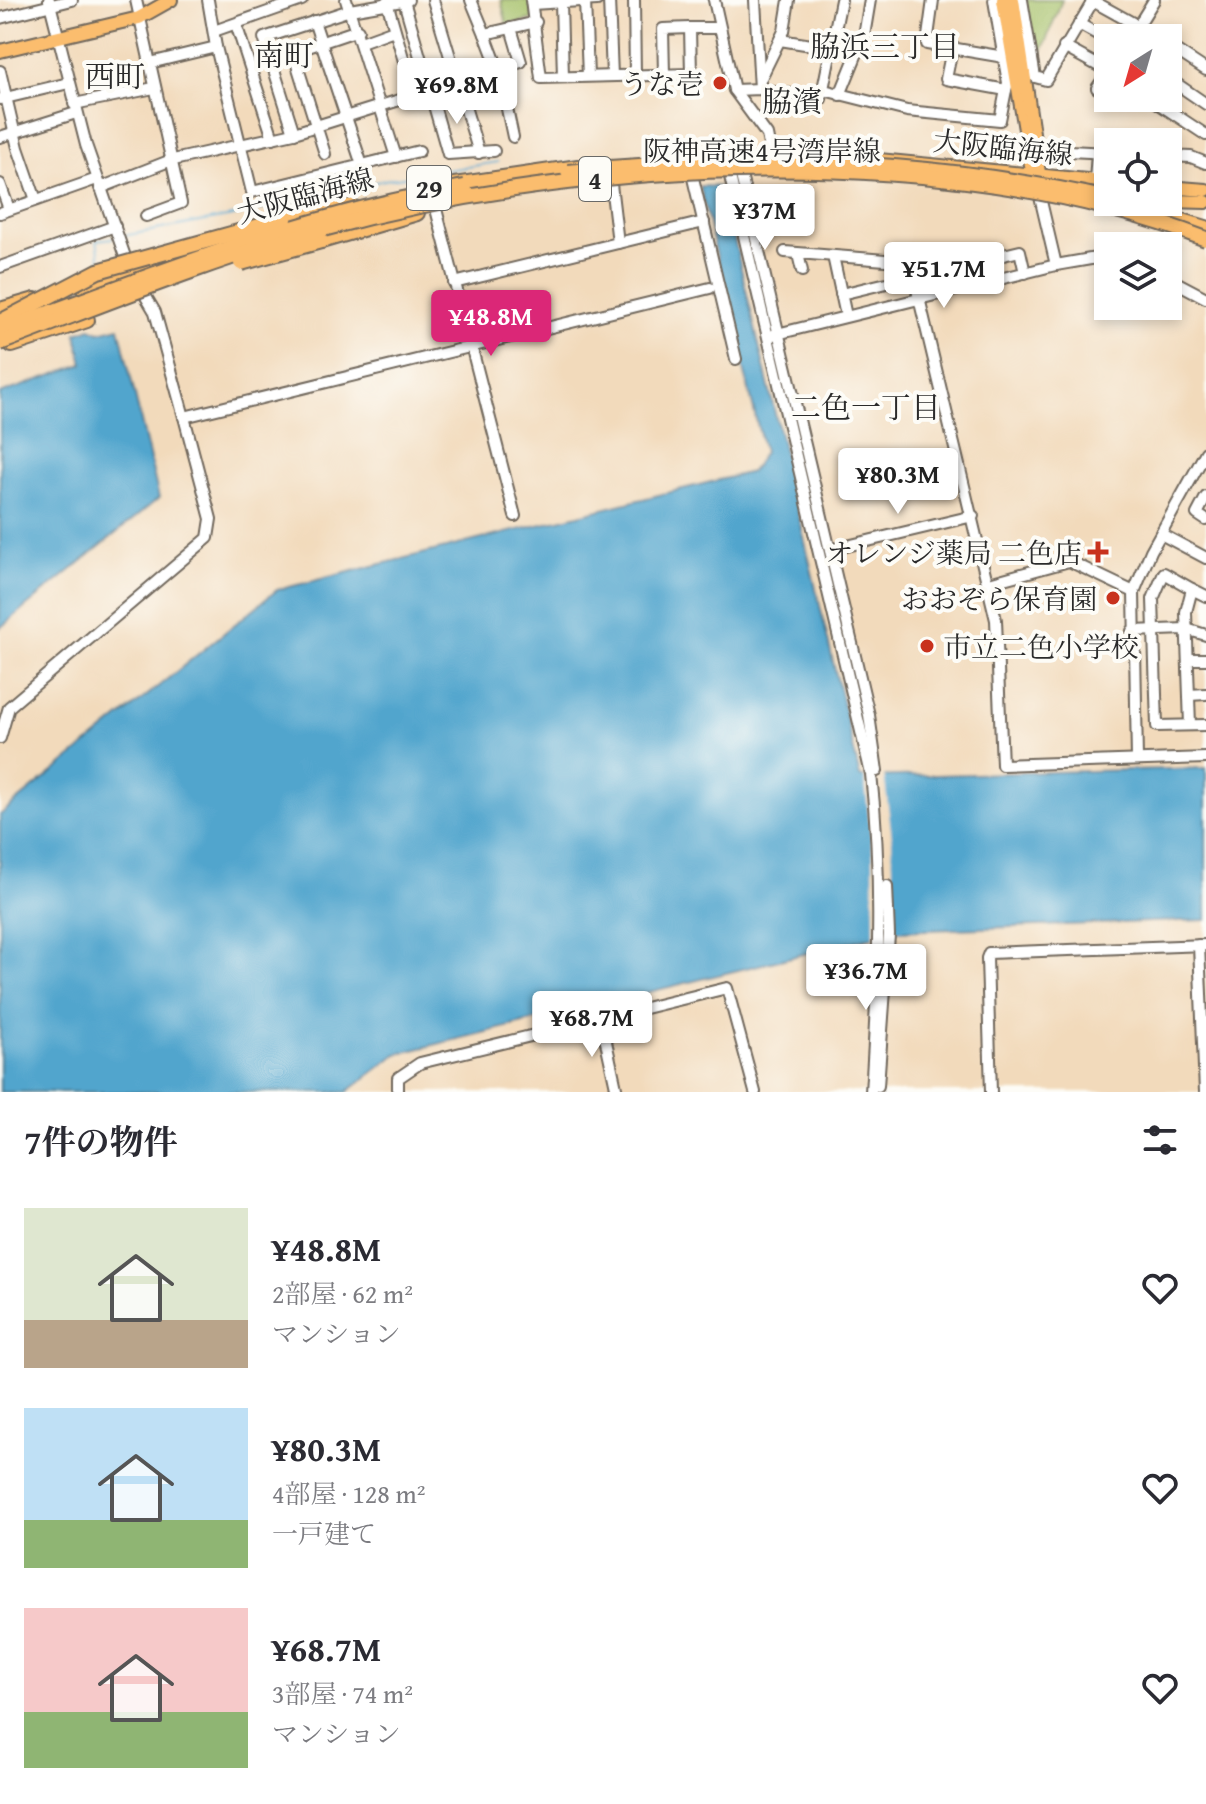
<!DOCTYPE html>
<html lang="ja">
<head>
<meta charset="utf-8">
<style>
  body { margin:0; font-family:"Gentium Book Plus","Noto Serif JP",serif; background:#f2f2f3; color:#2b2b33; height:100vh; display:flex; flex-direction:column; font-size:30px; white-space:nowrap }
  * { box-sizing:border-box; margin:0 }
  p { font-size:26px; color:#7c7c81 }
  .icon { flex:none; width:44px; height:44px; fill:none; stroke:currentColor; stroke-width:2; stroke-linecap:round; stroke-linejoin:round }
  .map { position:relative; height:1092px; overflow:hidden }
  .panel { display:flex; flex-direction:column; background:#fff; flex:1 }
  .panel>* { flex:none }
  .needle { width:52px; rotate:217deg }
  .buttons { position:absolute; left:1094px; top:24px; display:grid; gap:16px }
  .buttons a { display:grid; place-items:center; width:88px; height:88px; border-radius:0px; background:#fff; box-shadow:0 4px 12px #0003; font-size:40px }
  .price { position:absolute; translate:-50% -68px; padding:0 18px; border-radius:8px; background:#fff; color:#222; font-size:26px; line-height:52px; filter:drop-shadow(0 2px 4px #0008) }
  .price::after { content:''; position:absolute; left:50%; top:48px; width:24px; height:18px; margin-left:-12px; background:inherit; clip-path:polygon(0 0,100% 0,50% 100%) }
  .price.active { background:#db2777; color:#fff }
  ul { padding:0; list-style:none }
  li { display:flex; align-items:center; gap:24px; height:200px; padding:0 24px }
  li span { display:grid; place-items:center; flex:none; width:224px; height:160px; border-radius:0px; color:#555 }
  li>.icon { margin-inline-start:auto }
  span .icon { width:96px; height:96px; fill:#fffc; stroke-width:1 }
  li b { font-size:34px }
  h2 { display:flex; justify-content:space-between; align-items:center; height:96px; padding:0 24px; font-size:34px }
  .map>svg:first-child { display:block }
  .green { fill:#a4bf66; stroke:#687548; stroke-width:2 }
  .water { fill:#51a5cd; stroke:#3e687c; stroke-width:2 }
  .pier { fill:#f2dabb }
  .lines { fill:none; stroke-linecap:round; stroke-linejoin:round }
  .stream { stroke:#51a5cd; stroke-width:2 }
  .minor-casing { stroke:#71685d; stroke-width:14 }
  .major-casing { stroke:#71685d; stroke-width:16 }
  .highway-casing { stroke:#71685d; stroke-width:18 }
  .minor { stroke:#fff; stroke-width:10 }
  .major { stroke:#fbbd6e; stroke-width:12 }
  .highway { stroke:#fbbd6e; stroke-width:14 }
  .highway-bridge-casing { stroke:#71685d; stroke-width:18; stroke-linecap:butt }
  .highway-bridge { stroke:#fbbd6e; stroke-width:14 }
  .poi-dot { fill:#c8321e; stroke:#fdfcf7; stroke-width:3 }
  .labels { text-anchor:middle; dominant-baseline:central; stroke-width:8; stroke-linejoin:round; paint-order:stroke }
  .shield { fill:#fdfcf7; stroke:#6a6a68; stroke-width:2 }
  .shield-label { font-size:26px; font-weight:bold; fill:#2b2b2b }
  .poi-label { font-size:28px; fill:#2b2b2b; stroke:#fdfcf7; text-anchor:end }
  .street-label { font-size:28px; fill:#2b2b2b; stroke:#fdfcf7 }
  .neighbourhood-label { font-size:30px; fill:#2b2b2b; stroke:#fdfcf7 }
</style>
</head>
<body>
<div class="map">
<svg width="1206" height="1092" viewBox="0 0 1206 1092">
  <rect width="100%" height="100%" fill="#fdfcf7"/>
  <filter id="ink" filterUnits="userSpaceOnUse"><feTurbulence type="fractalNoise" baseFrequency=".0125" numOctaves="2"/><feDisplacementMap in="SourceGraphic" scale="16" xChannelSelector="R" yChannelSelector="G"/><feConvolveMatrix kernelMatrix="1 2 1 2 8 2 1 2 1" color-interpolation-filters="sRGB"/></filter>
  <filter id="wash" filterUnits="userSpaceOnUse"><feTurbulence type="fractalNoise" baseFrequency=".006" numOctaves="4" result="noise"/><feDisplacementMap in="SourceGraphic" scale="32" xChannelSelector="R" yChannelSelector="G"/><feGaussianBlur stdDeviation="1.8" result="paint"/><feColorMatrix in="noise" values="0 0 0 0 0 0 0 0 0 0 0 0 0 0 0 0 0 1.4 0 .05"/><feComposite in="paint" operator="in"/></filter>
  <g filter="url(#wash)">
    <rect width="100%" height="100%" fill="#f2dabb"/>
    <g class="green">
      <path d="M501 0H529L533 19 507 25Z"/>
      <path d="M1025 0H1062L1042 51 1033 47Z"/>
    </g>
    <g class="water">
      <path d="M700 186 722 187 860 777 1206 768V920L897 931 397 1054 347 1092H0V815L277 590 751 472 764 452Z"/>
      <path d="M119 327 159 498 0 628V394L83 364 76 333 91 328 99 332Z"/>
    </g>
    <path class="pier" d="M884 773 892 838 895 935 874 938 873 857 864 774Z"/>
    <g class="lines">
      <g class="stream">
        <path d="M123 236 238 215 384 180 498 162"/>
        <path d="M101 262 97 240 113 238"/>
      </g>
    </g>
  </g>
  <g filter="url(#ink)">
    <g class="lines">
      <g class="minor-casing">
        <g id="minor">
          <path d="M49 0 86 145 129 268"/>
          <path d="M136 0 181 203 146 216"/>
          <path d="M346 0 396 157"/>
          <path d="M433 0 479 153"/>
          <path d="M471 0 485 34 511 28"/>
          <path d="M531 0 541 78 691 74 690 28H718"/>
          <path d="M609 0 612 76"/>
          <path d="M634 0 635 75"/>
          <path d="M714 0 734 90 767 135 771 155"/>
          <path d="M755 0 760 89"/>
          <path d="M933 0 927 44 1004 57"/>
          <path d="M1022 0 1035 77 1046 80 1093 1"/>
          <path d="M1091 0 1138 26 1130 38"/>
          <path d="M1154 0 1138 26 1157 38"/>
          <path d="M404 1 448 154 494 151"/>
          <path d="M585 1 588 76"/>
          <path d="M387 2 414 96"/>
          <path d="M561 2 563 77"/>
          <path d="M532 4 597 0"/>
          <path d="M0 18 72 0"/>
          <path d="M314 21 362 165"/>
          <path d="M236 24 273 138"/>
          <path d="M1079 24 1108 40"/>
          <path d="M214 31 302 0"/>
          <path d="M485 34 499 71 513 137"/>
          <path d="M780 40 830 48"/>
          <path d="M361 42 394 30"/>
          <path d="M1168 45 1206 70"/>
          <path d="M216 47 252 192 419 151"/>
          <path d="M1064 47 1108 71"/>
          <path d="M952 49 946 79 1006 90 1008 83 994 0"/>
          <path d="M150 63 216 47 208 0"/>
          <path d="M0 71 18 148 36 200"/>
          <path d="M664 74 663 29 690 28"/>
          <path d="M1168 78 1206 104"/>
          <path d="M760 80 784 31 789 0"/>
          <path d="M1097 88 1108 72"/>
          <path d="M734 90 760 89 821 99 841 0"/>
          <path d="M824 90 907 111 1000 120 1006 90"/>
          <path d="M840 95 864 36 870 0"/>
          <path d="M1150 98 1206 135"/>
          <path d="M1 99 69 83"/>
          <path d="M74 104 154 88"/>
          <path d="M294 133 264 38 350 10 408 0"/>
          <path d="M0 137 76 113"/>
          <path d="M1050 150 1108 153"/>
          <path d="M325 154 293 52 358 30"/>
          <path d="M1168 156 1191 157 1206 163"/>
          <path d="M739 167 869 715 877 771"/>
          <path d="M728 168 871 774C883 881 878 985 871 1092"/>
          <path d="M693 178 736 359"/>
          <path d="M1095 181 1097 153"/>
          <path d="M0 184 9 209"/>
          <path d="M611 184 618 243"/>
          <path d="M100 188 169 161 294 133 521 62 511 28 536 22"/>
          <path d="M1040 197 1056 265"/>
          <path d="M436 209 515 516"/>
          <path d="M0 213 97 179"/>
          <path d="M785 252 898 261 903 280"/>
          <path d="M798 254 802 271"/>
          <path d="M944 255 946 269"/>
          <path d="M833 256 846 316"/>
          <path d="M0 267 115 226"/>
          <path d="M914 277 996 620 1002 765 1206 758"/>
          <path d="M1168 278 1206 298"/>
          <path d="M454 283 704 222"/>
          <path d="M841 294 1020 251 1025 273"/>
          <path d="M773 335 1056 265 1108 256"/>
          <path d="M184 417 710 288"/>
          <path d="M1206 497 1197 514 1206 520"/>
          <path d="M1161 534 1206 558"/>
          <path d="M830 550 973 516"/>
          <path d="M989 583 1069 561 1134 592"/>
          <path d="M1192 589 1164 573 1153 599 1157 726 1206 725"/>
          <path d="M1132 631 1186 629 1206 635"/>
          <path d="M1188 659H1206"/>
          <path d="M1189 695 1206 694"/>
          <path d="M1190 725 1186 612 1192 589 1206 596"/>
          <path d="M0 738 9 707 208 538 211 519 184 417 155 312 139 285"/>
          <path d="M1137 760 1134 592 1151 551 1206 452"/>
          <path d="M1199 945 1205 1092"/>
          <path d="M601 1019 617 1092"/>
          <path d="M878 1086 889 935 887 886"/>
          <path d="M398 1092V1078L420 1063 727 988 755 1092"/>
          <path d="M991 1092 987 958 989 953 1206 945"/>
        </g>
      </g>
      <g class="major-casing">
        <g id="major">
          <path d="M1003 0 1034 183"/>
          <path d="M1013 0 1041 186"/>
          <path d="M0 51 139 18 171 0"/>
          <path d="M848 157 1108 182"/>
          <path d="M454 184 578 166"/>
          <path d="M1168 187 1206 190"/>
          <path d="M1168 201 1206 202"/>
          <path d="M80 286 208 247"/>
          <path d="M0 309 35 299"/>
        </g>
      </g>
      <g class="highway-casing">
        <g id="highway">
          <path d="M1119 202 1206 228"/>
          <path d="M285 219 352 206"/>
          <path d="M321 241 417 213"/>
          <path d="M12 345 87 320"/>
        </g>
      </g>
      <use href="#minor" class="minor"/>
      <use href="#major" class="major"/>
      <use href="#highway" class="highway"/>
      <g class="highway-bridge-casing">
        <g id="highway-bridge">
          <path d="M568 172C751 153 929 159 1108 199"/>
          <path d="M241 263 321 241"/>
          <path d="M0 322 98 271 285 219"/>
          <path d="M0 331C153 275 303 214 465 187"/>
          <path d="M0 343C107 303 213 259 323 229 586 157 948 139 1206 239"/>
        </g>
      </g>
      <use href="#highway-bridge" class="highway-bridge"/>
    </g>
  </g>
  <g class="poi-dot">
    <circle cx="720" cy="83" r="8"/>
    <path d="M1094 540h8v8h8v8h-8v8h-8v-8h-8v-8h8z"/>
    <circle cx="1113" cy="598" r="8"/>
    <circle cx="927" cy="646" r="8"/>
  </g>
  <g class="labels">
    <g class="shield">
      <rect x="579" y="157" width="32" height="44" rx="6"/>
      <rect x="407" y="166" width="44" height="44" rx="6"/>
    </g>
    <g class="shield-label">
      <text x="595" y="179">4</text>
      <text x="429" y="188">29</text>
    </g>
    <g class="poi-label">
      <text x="704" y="83">うな壱</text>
      <text x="1082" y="552">オレンジ薬局 二色店</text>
      <text x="1097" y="598">おおぞら保育園</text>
      <text x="943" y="646" text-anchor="start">市立二色小学校</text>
    </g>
    <g class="street-label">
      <text transform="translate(1003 147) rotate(6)">大阪臨海線</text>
      <text x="762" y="150">阪神高速4号湾岸線</text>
      <text transform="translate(305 195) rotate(-15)">大阪臨海線</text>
    </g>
    <g class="neighbourhood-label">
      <text x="885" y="46">脇浜三丁目</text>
      <text x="284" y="55">南町</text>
      <text x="115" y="76">西町</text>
      <text x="792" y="101">脇濱</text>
      <text x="866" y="407">二色一丁目</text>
    </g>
  </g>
</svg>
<div class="buttons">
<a><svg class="needle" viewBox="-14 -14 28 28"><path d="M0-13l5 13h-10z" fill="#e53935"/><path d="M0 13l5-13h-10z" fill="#7c7c81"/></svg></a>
<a><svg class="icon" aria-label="locate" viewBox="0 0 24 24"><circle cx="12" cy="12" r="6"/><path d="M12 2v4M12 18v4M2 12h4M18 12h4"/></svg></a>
<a><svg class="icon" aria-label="layers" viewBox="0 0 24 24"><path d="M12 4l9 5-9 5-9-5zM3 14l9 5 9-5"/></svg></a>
</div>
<b class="price" style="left:457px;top:126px">¥69.8M</b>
<b class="price" style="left:765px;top:252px">¥37M</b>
<b class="price" style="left:944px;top:310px">¥51.7M</b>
<b class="price active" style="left:491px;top:358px">¥48.8M</b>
<b class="price" style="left:898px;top:516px">¥80.3M</b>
<b class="price" style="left:866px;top:1012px">¥36.7M</b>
<b class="price" style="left:592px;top:1059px">¥68.7M</b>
</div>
<section class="panel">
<h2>7件の物件<svg class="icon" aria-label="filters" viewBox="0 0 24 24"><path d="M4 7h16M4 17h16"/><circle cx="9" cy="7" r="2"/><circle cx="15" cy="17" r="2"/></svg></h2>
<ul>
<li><span style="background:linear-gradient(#dfe7d0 70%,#b9a48a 0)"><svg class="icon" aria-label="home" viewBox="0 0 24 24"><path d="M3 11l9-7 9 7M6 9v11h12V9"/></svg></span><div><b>¥48.8M</b><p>2部屋 · 62 m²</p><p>マンション</p></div><svg class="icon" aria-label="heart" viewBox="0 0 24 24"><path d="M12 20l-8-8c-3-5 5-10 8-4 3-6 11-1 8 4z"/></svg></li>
<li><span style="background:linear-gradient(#bfe0f5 70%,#8fb573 0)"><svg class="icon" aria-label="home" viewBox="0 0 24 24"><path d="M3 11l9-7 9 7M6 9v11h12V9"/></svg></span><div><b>¥80.3M</b><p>4部屋 · 128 m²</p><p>一戸建て</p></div><svg class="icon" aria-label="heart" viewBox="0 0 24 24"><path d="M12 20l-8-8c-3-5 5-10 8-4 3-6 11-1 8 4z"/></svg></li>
<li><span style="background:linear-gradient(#f6c9c9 65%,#8fb573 0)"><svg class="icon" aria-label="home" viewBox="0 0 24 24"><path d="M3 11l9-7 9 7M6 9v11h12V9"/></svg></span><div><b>¥68.7M</b><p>3部屋 · 74 m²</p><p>マンション</p></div><svg class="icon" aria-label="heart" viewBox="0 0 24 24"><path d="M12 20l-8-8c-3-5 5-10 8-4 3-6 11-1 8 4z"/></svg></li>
</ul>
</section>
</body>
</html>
